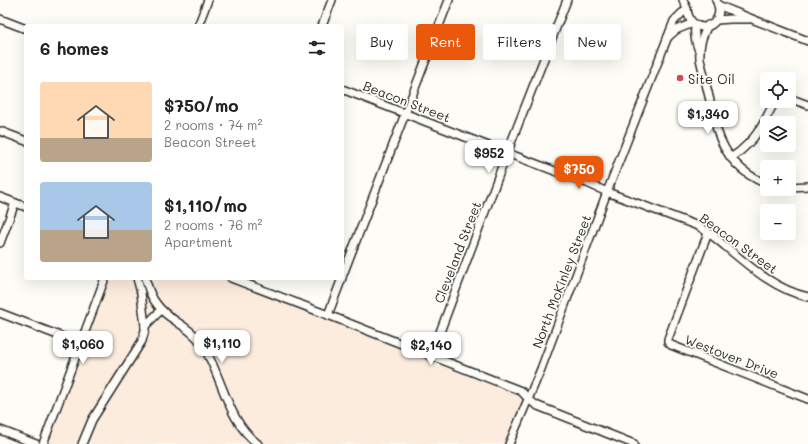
<!DOCTYPE html>
<html lang="en">
<head>
<meta charset="utf-8">
<style>
  body { margin:0; font-family:Mali,sans-serif; background:#f2f2f2; color:#222; height:100vh; display:flex; flex-direction:column; font-size:15px; white-space:nowrap }
  * { box-sizing:border-box; margin:0 }
  p { font-size:13px; color:#767676 }
  .icon { flex:none; width:22px; height:22px; fill:none; stroke:currentColor; stroke-width:2; stroke-linecap:round; stroke-linejoin:round }
  .map { position:relative; flex:1; overflow:hidden }
  .drawer { position:absolute; left:24px; top:24px; width:320px; height:256px; display:flex; flex-direction:column; background:#fff; border-radius:4px; box-shadow:0 4px 16px #0002 }
  .drawer>* { flex:none }
  .banner { position:absolute; left:356px; top:24px; width:380px; height:36px; display:flex; gap:8px }
  .controls { position:absolute; left:760px; top:72px; display:grid; gap:8px }
  .controls a { display:grid; place-items:center; width:36px; height:36px; border-radius:4px; background:#fff; box-shadow:0 4px 16px #0002; font-size:20px }
  .price { position:absolute; translate:-50% -34px; padding:0 9px; border-radius:8px; background:#fff; color:#222; font-size:13px; line-height:26px; filter:drop-shadow(0 1px 2px #0008) }
  .price::after { content:''; position:absolute; left:50%; top:24px; width:12px; height:9px; margin-left:-6px; background:inherit; clip-path:polygon(0 0,100% 0,50% 100%) }
  .price.selected { background:#ea580c; color:#fff }
  ul { padding:0; list-style:none }
  li { display:flex; align-items:center; gap:12px; height:100px; padding:0 16px }
  li span { display:grid; place-items:center; flex:none; width:112px; height:80px; border-radius:4px; color:#555 }
  li>.icon { margin-inline-start:auto }
  span .icon { width:48px; height:48px; fill:#fffc; stroke-width:1 }
  li b { font-size:17px }
  h2 { display:flex; justify-content:space-between; align-items:center; height:48px; padding:0 16px; font-size:17px }
  .pill { padding:0 14px; border-radius:4px; background:#fff; box-shadow:0 4px 16px #0002; font-size:14px; line-height:36px }
  .pill.selected { background:#ea580c; color:#fff }
  .map>svg:first-child { display:block }
  .built { fill:#fbecde }
  .lines { fill:none; stroke-linecap:round; stroke-linejoin:round }
  .minor-casing { stroke:#2b2b2b; stroke-width:10 }
  .minor { stroke:#fdfcf7; stroke-width:7 }
  .poi-dot { fill:#d1495b; stroke:#fdfcf7; stroke-width:1.5 }
  .labels { text-anchor:middle; dominant-baseline:central; stroke-width:3.5; stroke-linejoin:round; paint-order:stroke }
  .poi-label { font-size:13px; fill:#2b2b2b; stroke:#fdfcf7; text-anchor:start }
  .street-label { font-size:13px; fill:#2b2b2b; stroke:#fdfcf7 }
</style>
</head>
<body>
<div class="map">
<svg width="808" height="444" viewBox="0 0 808 444">
  <rect width="100%" height="100%" fill="#fdfcf7"/>
  <filter id="ink" filterUnits="userSpaceOnUse"><feTurbulence type="fractalNoise" baseFrequency=".025" numOctaves="2"/><feDisplacementMap in="SourceGraphic" scale="8" xChannelSelector="R" yChannelSelector="G"/><feConvolveMatrix kernelMatrix="1 2 1 2 8 2 1 2 1" color-interpolation-filters="sRGB"/></filter>
  <g filter="url(#ink)">
    <path class="built" d="M107 278H231L521 391 528 399 509 444H43Z"/>
    <g class="lines">
      <g class="minor-casing">
        <g id="minor">
          <path d="M683 0C684 3 686 6 687 9 688 14 688 18 693 23 708 35 726 18 716 0"/>
          <path d="M718 5 725 8 752 19 808 41"/>
          <path d="M0 19 26 29"/>
          <path d="M716 20 731 19H748"/>
          <path d="M695 24C694 35 695 41 699 51"/>
          <path d="M708 25C702 37 699 45 700 59L717 130C725 156 741 174 767 184"/>
          <path d="M198 26 208 0"/>
          <path d="M322 26 332 0"/>
          <path d="M668 37 676 30 693 23"/>
          <path d="M342 89 486 145 587 183 607 192 698 226C708 231 716 239 725 246 750 267 776 290 808 297"/>
          <path d="M789 98 808 105"/>
          <path d="M0 131 26 141"/>
          <path d="M731 158C743 150 752 141 760 129 766 120 769 110 776 101"/>
          <path d="M789 187 808 186"/>
          <path d="M0 197 26 207"/>
          <path d="M708 233 668 339V342L671 345 808 399"/>
          <path d="M0 243 15 203"/>
          <path d="M342 277 449 0"/>
          <path d="M145 278C148 287 150 296 156 303 166 319 186 324 198 339 222 370 225 420 258 444"/>
          <path d="M231 278 328 315 521 391C527 397 530 402 538 406L634 444"/>
          <path d="M0 313 81 344"/>
          <path d="M328 315 342 278"/>
          <path d="M145 326 161 310"/>
          <path d="M431 356 507 153 567 0"/>
          <path d="M0 430 36 444"/>
          <path d="M43 444 105 278"/>
          <path d="M82 444 92 420 142 341 145 330V326L141 293 137 278"/>
          <path d="M509 444 541 369 607 192 674 21 682 13 687 10"/>
        </g>
      </g>
      <use href="#minor" class="minor"/>
    </g>
  </g>
  <circle class="poi-dot" cx="680" cy="78" r="4"/>
  <g class="labels">
    <g class="poi-label">
      <text x="688" y="78">Site Oil</text>
    </g>
    <g class="street-label">
      <text transform="translate(407 101) rotate(21)">Beacon Street</text>
      <text transform="translate(739 243) rotate(36)">Beacon Street</text>
      <text transform="translate(457 252) rotate(-69)">Cleveland Street</text>
      <text transform="translate(561 281) rotate(-69)">North McKinley Street</text>
      <text transform="translate(732 356) rotate(21)">Westover Drive</text>
    </g>
  </g>
</svg>
<div class="controls">
<a><svg class="icon" aria-label="locate" viewBox="0 0 24 24"><circle cx="12" cy="12" r="6"/><path d="M12 2v4M12 18v4M2 12h4M18 12h4"/></svg></a>
<a><svg class="icon" aria-label="layers" viewBox="0 0 24 24"><path d="M12 4l9 5-9 5-9-5zM3 14l9 5 9-5"/></svg></a>
<a>+</a>
<a>−</a>
</div>
<b class="price" style="left:708px;top:135px">$1,340</b>
<b class="price" style="left:489px;top:174px">$952</b>
<b class="price selected" style="left:579px;top:190px">$750</b>
<b class="price" style="left:222px;top:364px">$1,110</b>
<b class="price" style="left:83px;top:365px">$1,060</b>
<b class="price" style="left:431px;top:366px">$2,140</b>
<div class="banner">
<a class="pill">Buy</a>
<a class="pill selected">Rent</a>
<a class="pill">Filters</a>
<a class="pill">New</a>
</div>
<section class="drawer">
<h2>6 homes<svg class="icon" aria-label="filters" viewBox="0 0 24 24"><path d="M4 7h16M4 17h16"/><circle cx="9" cy="7" r="2"/><circle cx="15" cy="17" r="2"/></svg></h2>
<ul>
<li><span style="background:linear-gradient(#ffd9b3 70%,#b9a48a 0)"><svg class="icon" aria-label="home" viewBox="0 0 24 24"><path d="M3 11l9-7 9 7M6 9v11h12V9"/></svg></span><div><b>$750/mo</b><p>2 rooms · 74 m²</p><p>Beacon Street</p></div></li>
<li><span style="background:linear-gradient(#a9c7e8 60%,#b9a48a 0)"><svg class="icon" aria-label="home" viewBox="0 0 24 24"><path d="M3 11l9-7 9 7M6 9v11h12V9"/></svg></span><div><b>$1,110/mo</b><p>2 rooms · 76 m²</p><p>Apartment</p></div></li>
</ul>
</section>
</div>
</body>
</html>
